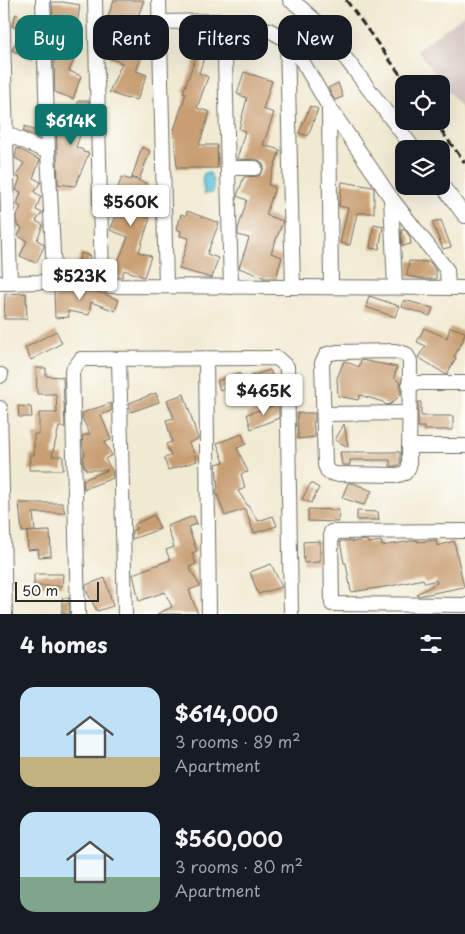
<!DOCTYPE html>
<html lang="en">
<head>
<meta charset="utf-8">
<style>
  body { margin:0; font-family:"Playpen Sans",sans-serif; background:#20242c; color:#f1f3f6; height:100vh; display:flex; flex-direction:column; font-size:19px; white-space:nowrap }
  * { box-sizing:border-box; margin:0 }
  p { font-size:16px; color:#9ea1a6 }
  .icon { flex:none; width:28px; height:28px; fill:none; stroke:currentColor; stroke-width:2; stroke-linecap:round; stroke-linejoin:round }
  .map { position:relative; height:614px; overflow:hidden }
  .sheet { display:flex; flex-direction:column; background:#171b24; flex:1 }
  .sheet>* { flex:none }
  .banner { position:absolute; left:15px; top:15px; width:435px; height:45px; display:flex; gap:10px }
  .buttons { position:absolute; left:395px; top:75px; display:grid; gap:10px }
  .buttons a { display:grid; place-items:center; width:55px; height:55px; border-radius:10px; background:#171b24; box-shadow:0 5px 20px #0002; font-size:25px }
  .scale { position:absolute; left:15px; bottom:12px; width:84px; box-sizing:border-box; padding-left:5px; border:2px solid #2b2b2b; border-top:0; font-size:14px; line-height:18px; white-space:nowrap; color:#2b2b2b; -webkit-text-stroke:4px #fdfcf7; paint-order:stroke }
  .price { position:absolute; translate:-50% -42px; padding:0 11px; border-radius:5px; background:#fff; color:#222; font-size:16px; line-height:32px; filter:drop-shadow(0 1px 2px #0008) }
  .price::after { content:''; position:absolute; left:50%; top:30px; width:15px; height:11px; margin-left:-8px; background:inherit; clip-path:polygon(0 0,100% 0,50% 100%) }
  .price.current { background:#0f766e; color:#fff }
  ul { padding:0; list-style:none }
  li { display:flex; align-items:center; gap:15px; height:125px; padding:0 20px }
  li span { display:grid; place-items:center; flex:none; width:140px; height:100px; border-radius:15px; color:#555 }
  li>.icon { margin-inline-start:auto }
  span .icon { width:60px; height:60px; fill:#fffc; stroke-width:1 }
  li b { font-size:21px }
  h2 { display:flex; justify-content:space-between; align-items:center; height:60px; padding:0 20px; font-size:21px }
  .pill { padding:0 18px; border-radius:15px; background:#171b24; box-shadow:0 5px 20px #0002; font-size:18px; line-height:45px }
  .pill.current { background:#0f766e; color:#fff }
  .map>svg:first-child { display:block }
  .industrial { fill:#d0c0bc }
  .water { fill:#60c4de; stroke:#467884 }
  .building { fill:#c89e72 }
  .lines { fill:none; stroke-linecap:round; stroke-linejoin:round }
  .minor-casing { stroke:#706e65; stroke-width:16 }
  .minor { stroke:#fff; stroke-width:14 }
  .rail { stroke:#2b2b2b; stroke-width:3; stroke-dasharray:8 4; stroke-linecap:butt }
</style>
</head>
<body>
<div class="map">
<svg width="465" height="614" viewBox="0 0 465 614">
  <rect width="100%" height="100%" fill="#fdfcf7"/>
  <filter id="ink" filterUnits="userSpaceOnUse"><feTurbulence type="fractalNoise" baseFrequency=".02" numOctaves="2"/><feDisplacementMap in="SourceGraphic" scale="10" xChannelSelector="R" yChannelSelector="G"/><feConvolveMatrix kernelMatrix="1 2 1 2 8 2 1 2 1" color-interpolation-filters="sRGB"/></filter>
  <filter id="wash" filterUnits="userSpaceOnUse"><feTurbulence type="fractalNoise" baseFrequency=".0096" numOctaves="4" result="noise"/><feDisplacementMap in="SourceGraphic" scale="20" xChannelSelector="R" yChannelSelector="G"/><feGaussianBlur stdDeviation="1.12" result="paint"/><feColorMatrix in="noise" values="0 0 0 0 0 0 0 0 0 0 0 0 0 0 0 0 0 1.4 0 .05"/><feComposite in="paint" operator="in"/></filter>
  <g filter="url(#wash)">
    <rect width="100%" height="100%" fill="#f1ead2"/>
    <path class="industrial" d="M465 14V113L417 50Z"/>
    <path class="water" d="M204 173H210L213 180V193L204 194 202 179Z"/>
    <g id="blocks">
      <g class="building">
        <path d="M114 0H144L132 34 149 40 136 71 147 75 137 100 127 98V99L109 92 122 63 109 58 120 26 107 19Z"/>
        <path d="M52 2H63L80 5 75 38 82 40 69 71 81 76 73 99 55 92Z"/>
        <path d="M16 14 35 23V28L28 42 36 46V53L33 60 12 50 22 31 12 26Z"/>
        <path d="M201 43 208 45 199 73 208 77 197 108 210 112 199 145H217L218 168H177L174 130 186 93 183 92Z"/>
        <path d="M244 72 272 81 263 109 274 113 263 145 280 150 268 185 275 187 266 215 283 221 271 253 282 257 276 278H263V277L239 268 249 238 238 235V229L247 200 237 196 244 177 259 176 264 168 263 164 259 160 237 159 245 131 239 129 247 98 237 94Z"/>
        <path d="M338 83 343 97 335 100 328 88Z"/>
        <path d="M78 101H89V104L87 116 76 147 83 150V152L89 153 75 186 58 184 56 117H76L78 108Z"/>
        <path d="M310 106 318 109 308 136 299 133Z"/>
        <path d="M25 126 39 133 38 138 23 131Z"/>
        <path d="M142 147 150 151 139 180 132 177Z"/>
        <path d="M17 148 40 160 33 178 41 182 34 192 41 196 36 210 42 213 36 221 43 225 37 240 44 244V247L36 263 20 256 27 241 18 236 22 228 17 225V215L21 207 17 204 21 192 16 190 20 178 16 176 24 163 15 158Z"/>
        <path d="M122 177 131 180V178L148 184 139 214 150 218 139 252 151 256 144 277 124 270 122 277 112 276 128 237 110 230 121 205 112 202Z"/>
        <path d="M342 182 373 187 374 188V213H357L350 245 340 243 348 208 339 206Z"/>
        <path d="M187 211 219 223 207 254 218 258 212 278 179 269 189 238 180 236 181 231 177 229 181 214 186 216Z"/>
        <path d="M441 220 451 247 443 249 432 222Z"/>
        <path d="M374 224 383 226 379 249 370 248Z"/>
        <path d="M405 230 410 237 411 244 402 246 401 230Z"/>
        <path d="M81 253 90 256 84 277 74 274Z"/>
        <path d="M409 261 430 262 436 271V279H425L407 276Z"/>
        <path d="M88 288 119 300 115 311 91 302 89 315 68 311 69 317 55 318 54 289Z"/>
        <path d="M26 293 27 319H4L5 294Z"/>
        <path d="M369 296 399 306 395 317 366 307Z"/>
        <path d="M404 300 433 308 430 316 402 307Z"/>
        <path d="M450 327 465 332 463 340 454 357 456 358 447 374H445L418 357 426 346 417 342 424 328 447 338Z"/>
        <path d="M56 331 62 343 31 360 25 348Z"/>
        <path d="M361 360 397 367 394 377 400 383 401 394 391 404 386 405 383 402 360 395 358 400 338 396 337 378 344 361 359 367Z"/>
        <path d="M36 368H46V376L63 377 65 427H59L52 456H63V470H29L30 455H34V434H39V413H57L56 394H37Z"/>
        <path d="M270 370 275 382 256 389 251 376Z"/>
        <path d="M239 373 244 380 220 390 217 381Z"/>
        <path d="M156 393 159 402 131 412 129 403Z"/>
        <path d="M184 394 198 439 189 443 197 461 168 470 164 458 171 456 166 444 172 442 166 420 174 418 167 400Z"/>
        <path d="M418 402H421V416H453V430H424V427H418Z"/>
        <path d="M111 403V411L101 415 111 440 104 442 112 455 105 459 113 472V478L84 489 83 480 108 470H86L83 463V456L85 455 83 447 82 436 90 434 82 418V413Z"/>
        <path d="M279 404V418L251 429 247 414Z"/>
        <path d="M18 406 31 407 32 417H19Z"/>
        <path d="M297 413H315V422H313L315 437 298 439Z"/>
        <path d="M344 424 348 447 335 440Z"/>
        <path d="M242 434 246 444 237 448 248 472 241 474 245 488 238 491 258 521 273 516 277 526 254 533 245 509 225 516 216 492V490L218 489 216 464 224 462 217 443Z"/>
        <path d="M340 452H400V464L397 466H390V460H350V465H342Z"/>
        <path d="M311 483 319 488 311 503 302 499Z"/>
        <path d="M348 483H353L372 491 364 505 342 498Z"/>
        <path d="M19 503H62L65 513H33L35 531 22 532Z"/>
        <path d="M308 509 339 510 338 522 308 521Z"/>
        <path d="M357 511 378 512 379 520H357Z"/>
        <path d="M154 515 160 529 132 539V530L136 529 135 524Z"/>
        <path d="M194 516 197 524 188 527 197 551 192 553 196 564 189 567 200 586 189 590 198 614H157L172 607 165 592 139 601 133 574 170 560 166 550 174 547 167 526Z"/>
        <path d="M50 531 51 556 39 557 38 549 28 550 27 532Z"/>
        <path d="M367 540 368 543 381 541 382 546 417 540 418 542 436 540 437 546 454 541 464 587 418 596 417 594 437 583 436 580 425 583 423 579 391 586 351 592 346 563H344L340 541H352V542Z"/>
        <path d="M320 541V562L304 563 303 542Z"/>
        <path d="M271 564 282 587 258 594 250 572Z"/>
        <path d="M34 574H63L62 586H34Z"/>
        <path d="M105 578 113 606 97 611 86 590V585Z"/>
        <rect x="62" y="598" width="7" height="16"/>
      </g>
    </g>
  </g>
  <g filter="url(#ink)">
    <use href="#blocks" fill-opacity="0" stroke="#706e65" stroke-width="1"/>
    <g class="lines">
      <g class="minor-casing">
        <g id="minor">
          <path d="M2 0 10 283"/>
          <path d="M95 0 102 279 109 286 465 288"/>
          <path d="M159 0 166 286"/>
          <path d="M290 0 301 8 322 27 414 149"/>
          <path d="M224 21 231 287"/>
          <path d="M160 22 224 21 250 24 269 30 283 38 298 54 329 107 391 198 447 270 448 287"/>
          <path d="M287 42 293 287"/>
          <path d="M329 107 331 287"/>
          <path d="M5 133 48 152"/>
          <path d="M228 168H255"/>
          <path d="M441 184 465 216"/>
          <path d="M391 198 395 287"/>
          <path d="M0 283 44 282 54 273 48 152 43 0"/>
          <path d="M395 351 406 354 410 361 409 467 405 473 398 475 335 474 328 472 325 465 322 363 327 354 337 352Z"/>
          <path d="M119 359 125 614"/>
          <path d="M206 359 209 614"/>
          <path d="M0 376 1 375"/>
          <path d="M409 383H465"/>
          <path d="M0 408 5 614"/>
          <path d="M324 414 409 413"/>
          <path d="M409 446H465"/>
          <path d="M465 531 331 532 332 604 465 605"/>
          <path d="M78 614 72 371 81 359 277 358 287 367 291 614"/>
        </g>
      </g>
      <use href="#minor" class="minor"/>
      <g class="rail">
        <path d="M346 0 407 84"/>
        <path d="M434 121 465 163"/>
      </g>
    </g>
  </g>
</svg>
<div class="buttons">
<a><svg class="icon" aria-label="locate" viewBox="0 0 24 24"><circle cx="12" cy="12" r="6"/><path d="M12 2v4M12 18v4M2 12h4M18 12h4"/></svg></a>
<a><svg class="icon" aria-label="layers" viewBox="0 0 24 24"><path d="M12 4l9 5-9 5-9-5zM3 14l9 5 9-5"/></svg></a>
</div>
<div class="scale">50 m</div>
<b class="price current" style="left:71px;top:146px">$614K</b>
<b class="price" style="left:131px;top:227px">$560K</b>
<b class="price" style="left:80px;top:301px">$523K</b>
<b class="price" style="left:264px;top:416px">$465K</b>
<div class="banner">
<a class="pill current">Buy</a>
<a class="pill">Rent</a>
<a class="pill">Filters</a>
<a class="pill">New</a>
</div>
</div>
<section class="sheet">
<h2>4 homes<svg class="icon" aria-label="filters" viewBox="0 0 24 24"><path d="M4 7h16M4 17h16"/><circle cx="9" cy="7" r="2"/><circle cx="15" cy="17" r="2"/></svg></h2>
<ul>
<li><span style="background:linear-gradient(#bfe0f5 70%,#c2b280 0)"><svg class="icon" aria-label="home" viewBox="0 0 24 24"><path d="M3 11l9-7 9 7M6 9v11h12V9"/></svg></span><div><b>$614,000</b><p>3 rooms · 89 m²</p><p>Apartment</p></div></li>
<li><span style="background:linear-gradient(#bfe0f5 65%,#7fa58c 0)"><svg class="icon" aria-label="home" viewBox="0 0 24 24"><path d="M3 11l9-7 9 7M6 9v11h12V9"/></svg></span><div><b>$560,000</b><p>3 rooms · 80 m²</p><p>Apartment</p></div></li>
</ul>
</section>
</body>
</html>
